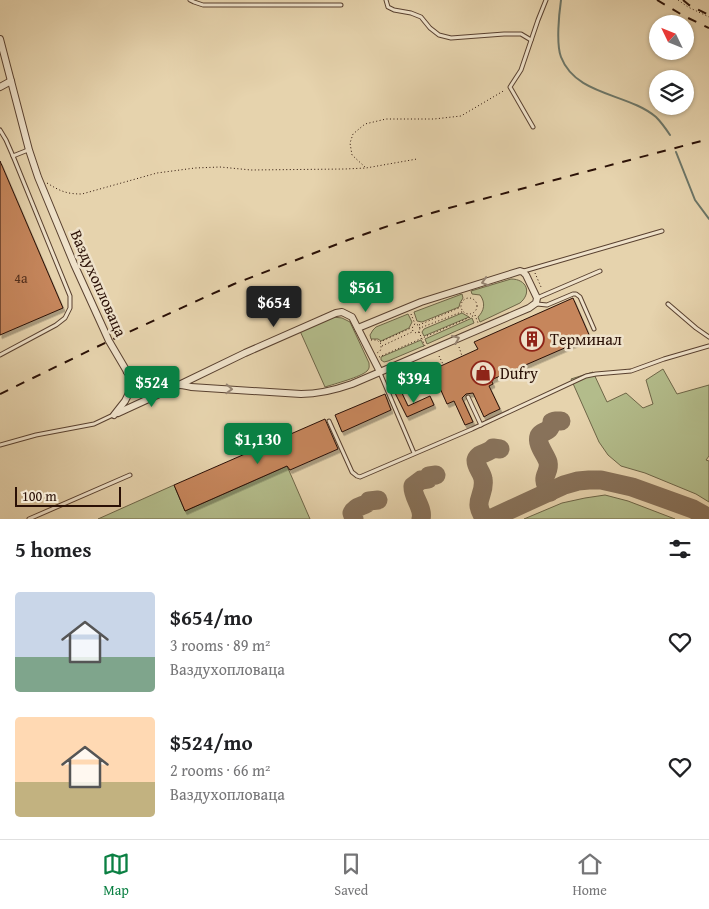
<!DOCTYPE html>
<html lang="en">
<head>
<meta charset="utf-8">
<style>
  body { margin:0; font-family:"Gentium Book Plus",serif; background:#f6f6f6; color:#202124; height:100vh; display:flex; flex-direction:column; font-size:19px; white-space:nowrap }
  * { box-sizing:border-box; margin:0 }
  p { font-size:16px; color:#757577 }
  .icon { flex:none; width:28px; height:28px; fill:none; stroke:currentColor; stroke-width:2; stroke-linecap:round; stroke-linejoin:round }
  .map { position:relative; height:519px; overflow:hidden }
  .details { display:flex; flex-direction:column; background:#fff; flex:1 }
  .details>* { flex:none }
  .needle { width:32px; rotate:313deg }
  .buttons { position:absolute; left:649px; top:15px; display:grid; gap:10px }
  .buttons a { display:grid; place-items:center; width:45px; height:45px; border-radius:50%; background:#fff; box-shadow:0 1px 4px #0004; font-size:25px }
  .scale { position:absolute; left:15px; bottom:12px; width:106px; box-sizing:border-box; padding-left:5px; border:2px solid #2a1006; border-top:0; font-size:14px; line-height:18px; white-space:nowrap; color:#2a1006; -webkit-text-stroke:4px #efe2ca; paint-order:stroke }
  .price { position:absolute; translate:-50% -42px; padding:0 11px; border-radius:5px; background:#0b8043; color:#fff; font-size:16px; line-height:32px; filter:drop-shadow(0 1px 2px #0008) }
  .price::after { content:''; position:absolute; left:50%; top:30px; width:15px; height:11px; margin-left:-8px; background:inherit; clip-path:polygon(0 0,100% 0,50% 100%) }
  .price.current { background:#222; color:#fff }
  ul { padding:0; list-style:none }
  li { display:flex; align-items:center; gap:15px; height:125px; padding:0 15px }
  li span { display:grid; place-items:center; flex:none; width:140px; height:100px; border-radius:5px; color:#555 }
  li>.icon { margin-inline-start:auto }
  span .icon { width:60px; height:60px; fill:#fffc; stroke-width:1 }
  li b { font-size:21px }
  h2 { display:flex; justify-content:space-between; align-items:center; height:60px; padding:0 15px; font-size:21px }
  .tab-bar { display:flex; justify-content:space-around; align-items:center; height:70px; border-top:1px solid #e0e0e0; background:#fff; font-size:14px; color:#757577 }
  .tab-bar a { display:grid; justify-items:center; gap:2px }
  .tab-bar .current { color:#0b8043 }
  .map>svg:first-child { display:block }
  .green { fill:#b3bc8b; stroke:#6e6648 }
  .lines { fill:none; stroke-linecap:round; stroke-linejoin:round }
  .stream { stroke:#6b7567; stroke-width:2 }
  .taxiway { stroke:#88725a; stroke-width:19 }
  .building { fill:#c6865c; stroke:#2a1006; filter:url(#shadow) }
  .service-casing { stroke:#594130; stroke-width:5 }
  .minor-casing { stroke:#594130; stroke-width:8 }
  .path { stroke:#2a1006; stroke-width:1; stroke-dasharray:1 2.5; stroke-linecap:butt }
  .service { stroke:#efe2ca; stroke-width:3 }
  .minor { stroke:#efe2ca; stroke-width:6 }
  .rail { stroke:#2a1006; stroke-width:2; stroke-dasharray:9 9; stroke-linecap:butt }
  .oneway { stroke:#968472 }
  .labels { text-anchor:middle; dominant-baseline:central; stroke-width:5; stroke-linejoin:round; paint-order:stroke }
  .number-label { font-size:14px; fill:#512e1c }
  .street-label { font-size:16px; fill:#2a1006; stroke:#efe2ca }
  .poi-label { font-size:16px; fill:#2a1006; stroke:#efe2ca; text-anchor:start }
</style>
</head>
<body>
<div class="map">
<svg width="709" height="519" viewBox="0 0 709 519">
  <defs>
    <filter id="shadow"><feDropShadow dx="2" dy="3.5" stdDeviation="0" flood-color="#0004"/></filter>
  </defs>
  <rect width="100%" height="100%" fill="#e6d3ad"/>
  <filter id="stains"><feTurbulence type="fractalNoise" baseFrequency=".004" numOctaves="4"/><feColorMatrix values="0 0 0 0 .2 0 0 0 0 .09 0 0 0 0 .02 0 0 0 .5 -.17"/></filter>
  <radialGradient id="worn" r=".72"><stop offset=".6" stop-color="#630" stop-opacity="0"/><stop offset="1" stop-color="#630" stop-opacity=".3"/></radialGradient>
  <g class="green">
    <path d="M511 279C527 279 532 293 520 303L480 322 478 317C484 311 486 303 480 295L472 294 471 291Z"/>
    <path d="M462 294 463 298 460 303 459 307 422 322 417 321 414 312Z"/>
    <path d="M462 313 469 317 424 336 422 332 424 329Z"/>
    <path d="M408 314 412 322 409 328 381 341 378 339H371L370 335 373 330 376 327Z"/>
    <path d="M333 317 342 318 350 322 369 363C369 366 370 368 367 371 361 377 334 384 325 387L300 331Z"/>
    <path d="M472 318 474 323 427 344 425 339Z"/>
    <path d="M421 340 424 346 421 347 388 361 384 362 381 360V357Z"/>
    <path d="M663 369 677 394 709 385V456L706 460 709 461V502L696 494 645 473 621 466 608 455 599 442 571 379 593 372 607 402 626 393 643 408 653 404 646 380Z"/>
    <path d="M287 466 310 519H98L174 485 185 511Z"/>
    <path d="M605 495 628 501 675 519H524L562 503 585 498Z"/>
  </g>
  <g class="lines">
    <g class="stream">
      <path d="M561 0C559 14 556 44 561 57 576 96 628 93 656 117 661 122 666 129 670 135"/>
      <path d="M676 152 695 200 709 219"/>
    </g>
    <g class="taxiway">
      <path d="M550 492C538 474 551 475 548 462 546 455 536 444 539 436 541 432 546 432 549 429 550 428 552 424 552 422L555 421H561"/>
      <path d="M354 519 352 513C357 504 366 507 369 501L378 500"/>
      <path d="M421 519C424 508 412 497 413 486L421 480 428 479 429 476 436 475"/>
      <path d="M485 519C471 500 486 496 483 479 482 472 476 468 476 460 479 452 488 454 493 448L500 449"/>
      <path d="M490 519 564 485 578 481 589 480H601L632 487 693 509 709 518"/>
    </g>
  </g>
  <g class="building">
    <path d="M0 161 63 308 0 335Z"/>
    <path d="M573 298 590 337 491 380 493 384 489 386 500 409 489 414 484 417 473 393 466 394 462 398 473 422 465 425 454 401 447 404 432 370 478 349 474 342Z"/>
    <path d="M400 389 408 406 430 396 434 405 407 417 394 391Z"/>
    <path d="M385 394 391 410 342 432 335 415Z"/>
    <path d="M325 419 338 449 290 470 287 466 185 511 174 485Z"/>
  </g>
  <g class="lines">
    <g class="service-casing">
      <g id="service">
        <path d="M190 0 194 2 203 5H341"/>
        <path d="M386 0 388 7 394 10 411 13 421 17 430 28 439 35 451 38 504 34H521L531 40"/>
        <path d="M533 127 510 87 521 70 538 20 546 0"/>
        <path d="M0 130 6 140 13 156 28 150"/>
        <path d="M524 271 662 231"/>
        <path d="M537 298 600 271"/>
        <path d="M537 304 547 305 573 294H576L580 297 594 329"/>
        <path d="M668 304 696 328 709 337"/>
        <path d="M0 355 56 325 65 318 70 308V296L13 156"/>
        <path d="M380 373 414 453"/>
        <path d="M468 397 481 425"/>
        <path d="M329 421 352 472 357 476 360 477 472 429 586 376 596 374 631 371 664 359 709 346"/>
        <path d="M0 445 36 435 94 424 113 415"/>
        <path d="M29 519 130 475"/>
      </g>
    </g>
    <g class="minor-casing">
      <g id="minor">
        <path d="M0 39 29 150 38 177 74 264 109 341 129 375 130 384 129 393 125 401 114 415"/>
        <path d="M0 87 11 81"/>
        <path d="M127 372C138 379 149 384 162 384 172 385 181 384 191 387L301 394C319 394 335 390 352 384L529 308 536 303 537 298 526 275 523 272 520 271 421 302 358 328"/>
        <path d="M118 413 181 384 245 353 336 313 342 312 352 317 380 372"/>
      </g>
    </g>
    <g class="path">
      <path d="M678 0 688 7 709 17"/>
      <path d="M365 167 352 155 350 143 353 134 365 124 386 119H434L461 116 505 90"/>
      <path d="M47 183C60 191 66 194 82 194L157 173 195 168 220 167 251 170 345 169 366 168 417 159"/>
      <path d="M535 273 541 287"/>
      <circle cx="469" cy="306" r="8"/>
      <path d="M411 314 415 324"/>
      <path d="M475 315 478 323"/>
      <path d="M419 325 461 307"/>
      <path d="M420 328 418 325 415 324 413 326 412 329 413 331 416 333 419 332 420 328 464 311"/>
      <path d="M419 332 425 346"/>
      <path d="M371 340H377L381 344V349L380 351 377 353"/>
      <path d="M380 342 411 328"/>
      <path d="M382 346 412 332"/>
      <path d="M459 347 462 356"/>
      <path d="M439 356 443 364"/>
      <path d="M379 357 475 315"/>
    </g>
    <use href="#service" class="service"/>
    <use href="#minor" class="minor"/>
    <g class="rail">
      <path d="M657 0 684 16 709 28"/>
      <path d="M683 0 689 5 709 15"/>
      <path d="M0 394 109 341 234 284 348 240 391 225 449 208 709 139"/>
    </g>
  </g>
  <defs><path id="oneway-chevron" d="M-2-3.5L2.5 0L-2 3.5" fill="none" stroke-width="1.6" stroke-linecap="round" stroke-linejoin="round" transform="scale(1.25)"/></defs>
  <g class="oneway">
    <use href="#oneway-chevron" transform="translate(485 282) rotate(163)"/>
    <use href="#oneway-chevron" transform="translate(456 339) rotate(-23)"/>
    <use href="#oneway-chevron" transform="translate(229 389) rotate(3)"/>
  </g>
  <defs>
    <g id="building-ring" transform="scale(1.25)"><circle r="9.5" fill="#efe2ca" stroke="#8f2418" stroke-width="1.5"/><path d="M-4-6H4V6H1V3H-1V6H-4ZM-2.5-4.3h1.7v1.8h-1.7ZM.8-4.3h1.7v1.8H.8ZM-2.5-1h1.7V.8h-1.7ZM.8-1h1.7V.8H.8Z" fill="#8f2418"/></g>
    <g id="shop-ring" transform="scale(1.25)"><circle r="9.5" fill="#efe2ca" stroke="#8f2418" stroke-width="1.5"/><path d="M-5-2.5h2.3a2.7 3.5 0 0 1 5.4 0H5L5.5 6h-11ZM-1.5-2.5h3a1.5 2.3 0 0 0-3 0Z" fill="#8f2418"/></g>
  </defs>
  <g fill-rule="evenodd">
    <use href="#building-ring" x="532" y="339"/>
    <use href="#shop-ring" x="483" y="373"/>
  </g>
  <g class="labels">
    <g class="number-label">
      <text x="21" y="278">4a</text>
    </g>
    <g class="street-label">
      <text transform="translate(99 283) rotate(66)">Ваздухопловаца</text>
    </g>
    <g class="poi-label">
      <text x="550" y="339">Терминал</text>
      <text x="500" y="373">Dufry</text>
    </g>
  </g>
  <rect width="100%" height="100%" filter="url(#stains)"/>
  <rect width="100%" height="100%" fill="url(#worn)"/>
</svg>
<div class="buttons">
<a><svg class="needle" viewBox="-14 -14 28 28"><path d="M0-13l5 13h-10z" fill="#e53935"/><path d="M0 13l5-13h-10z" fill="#757577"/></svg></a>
<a><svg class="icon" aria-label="layers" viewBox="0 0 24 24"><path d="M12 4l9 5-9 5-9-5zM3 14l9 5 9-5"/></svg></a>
</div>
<div class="scale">100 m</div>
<b class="price" style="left:366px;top:313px">$561</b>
<b class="price current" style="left:274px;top:328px">$654</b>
<b class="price" style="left:414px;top:404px">$394</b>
<b class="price" style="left:152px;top:408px">$524</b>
<b class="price" style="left:258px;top:465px">$1,130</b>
</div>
<section class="details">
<h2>5 homes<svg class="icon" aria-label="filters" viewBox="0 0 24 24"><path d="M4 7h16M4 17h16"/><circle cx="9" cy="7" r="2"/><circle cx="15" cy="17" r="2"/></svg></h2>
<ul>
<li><span style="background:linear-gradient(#c9d6e8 65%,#7fa58c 0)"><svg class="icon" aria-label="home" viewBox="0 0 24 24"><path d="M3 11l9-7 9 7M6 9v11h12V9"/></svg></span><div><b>$654/mo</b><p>3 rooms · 89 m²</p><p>Ваздухопловаца</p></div><svg class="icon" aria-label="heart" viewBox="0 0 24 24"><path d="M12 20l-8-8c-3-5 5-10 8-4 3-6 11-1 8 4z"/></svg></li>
<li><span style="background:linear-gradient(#ffd9b3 65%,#c2b280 0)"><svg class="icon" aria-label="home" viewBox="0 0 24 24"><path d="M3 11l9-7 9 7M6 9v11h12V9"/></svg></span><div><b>$524/mo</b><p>2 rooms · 66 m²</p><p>Ваздухопловаца</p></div><svg class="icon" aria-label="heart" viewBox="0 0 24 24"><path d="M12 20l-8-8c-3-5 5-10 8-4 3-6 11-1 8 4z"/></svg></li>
</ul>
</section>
<nav class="tab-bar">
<a class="current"><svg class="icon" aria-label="map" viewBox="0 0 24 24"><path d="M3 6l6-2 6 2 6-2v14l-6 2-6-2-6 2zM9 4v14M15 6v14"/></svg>Map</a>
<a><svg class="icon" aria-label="saved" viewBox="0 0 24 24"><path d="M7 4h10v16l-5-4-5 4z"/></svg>Saved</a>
<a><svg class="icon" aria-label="home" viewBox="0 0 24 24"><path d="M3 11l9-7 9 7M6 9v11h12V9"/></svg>Home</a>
</nav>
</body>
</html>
